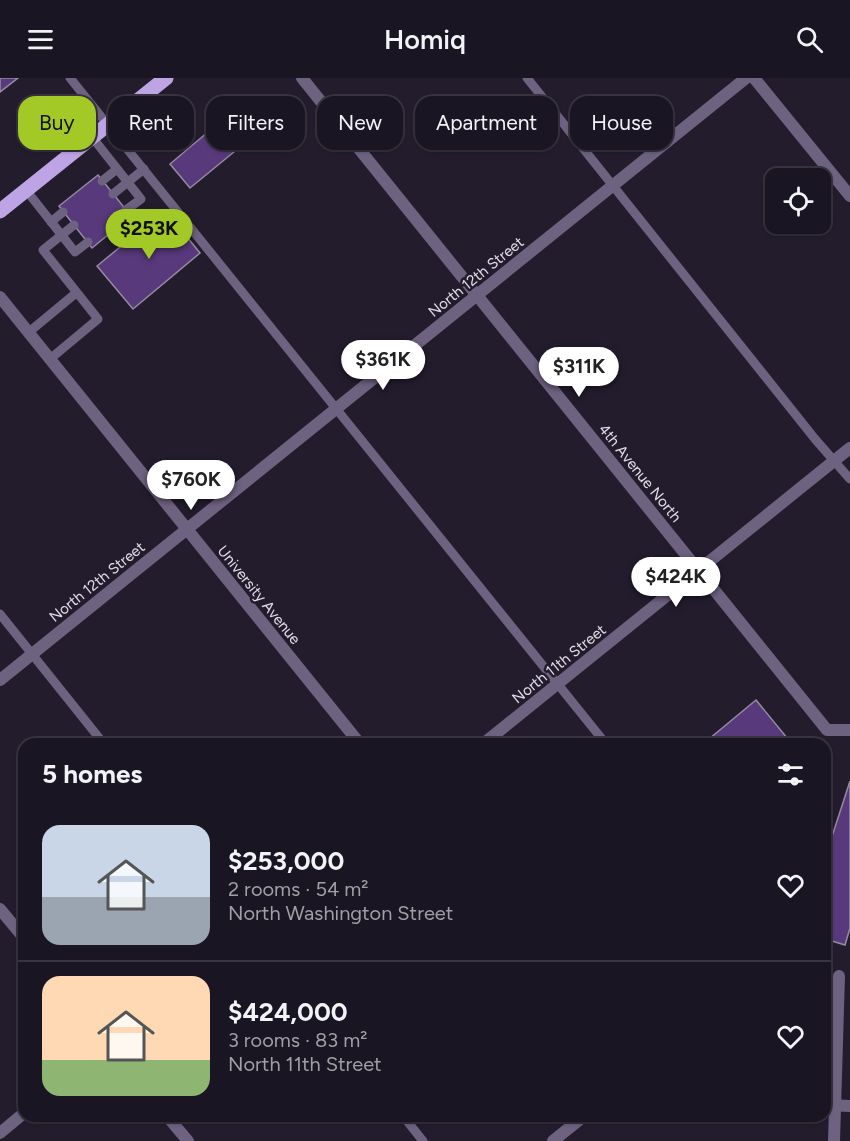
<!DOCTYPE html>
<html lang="en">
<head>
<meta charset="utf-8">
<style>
  body { margin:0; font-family:Figtree,sans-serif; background:#231e2a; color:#f1f3f6; height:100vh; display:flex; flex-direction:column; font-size:22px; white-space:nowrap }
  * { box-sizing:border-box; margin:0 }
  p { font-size:20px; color:#9f9fa5 }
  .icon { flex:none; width:33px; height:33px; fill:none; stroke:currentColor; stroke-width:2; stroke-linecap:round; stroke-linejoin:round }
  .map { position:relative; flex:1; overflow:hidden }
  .sheet { position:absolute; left:18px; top:660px; width:813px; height:384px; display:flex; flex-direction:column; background:#1a1522; border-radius:18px; box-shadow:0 2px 4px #0004,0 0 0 2px #383440 }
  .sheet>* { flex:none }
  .top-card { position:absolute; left:18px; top:18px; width:814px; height:54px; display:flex; gap:12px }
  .controls { position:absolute; left:765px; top:90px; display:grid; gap:12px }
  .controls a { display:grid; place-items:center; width:66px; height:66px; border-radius:12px; background:#1a1522; box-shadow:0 2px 4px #0004,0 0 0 2px #383440; font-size:30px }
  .price { position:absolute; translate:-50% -51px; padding:0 14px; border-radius:21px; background:#fff; color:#222; font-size:20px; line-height:39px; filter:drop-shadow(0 2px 3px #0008) }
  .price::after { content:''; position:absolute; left:50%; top:36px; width:18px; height:14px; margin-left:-9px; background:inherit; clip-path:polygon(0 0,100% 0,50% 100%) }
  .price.on { background:#a3c926; color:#111 }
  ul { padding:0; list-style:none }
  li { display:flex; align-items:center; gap:18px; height:150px; padding:0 24px }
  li+li { border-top:2px solid #383440 }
  li span { display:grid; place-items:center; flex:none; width:168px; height:120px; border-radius:18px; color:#555 }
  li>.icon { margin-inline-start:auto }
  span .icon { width:72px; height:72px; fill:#fffc; stroke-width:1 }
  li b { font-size:26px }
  h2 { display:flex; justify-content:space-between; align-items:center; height:72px; padding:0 24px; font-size:26px }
  .tag { padding:0 21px; border-radius:18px; background:#1a1522; box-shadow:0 2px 4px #0004,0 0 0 2px #383440; font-size:21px; line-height:54px }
  .tag.on { background:#a3c926; color:#111 }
  header { display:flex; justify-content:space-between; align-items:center; height:78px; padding:0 24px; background:#1a1522; font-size:27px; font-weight:600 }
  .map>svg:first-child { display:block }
  .building { fill:#58397c; stroke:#948ba1; stroke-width:1.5 }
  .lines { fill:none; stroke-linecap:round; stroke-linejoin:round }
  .service { stroke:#6e6281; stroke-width:9 }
  .minor { stroke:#6e6281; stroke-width:12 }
  .tertiary { stroke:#6e6281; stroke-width:12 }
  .primary { stroke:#bea4e5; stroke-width:15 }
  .labels { text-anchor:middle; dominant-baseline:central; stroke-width:5; stroke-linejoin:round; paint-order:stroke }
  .street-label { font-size:15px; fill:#e1dde8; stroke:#231c2d }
</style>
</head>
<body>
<header><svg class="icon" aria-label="menu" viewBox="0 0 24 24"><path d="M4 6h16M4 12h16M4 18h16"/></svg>Homiq<svg class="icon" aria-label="search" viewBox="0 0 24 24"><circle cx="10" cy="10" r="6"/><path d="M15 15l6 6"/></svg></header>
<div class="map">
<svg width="850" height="1063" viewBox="0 0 850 1063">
  <rect width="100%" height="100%" fill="#231c2d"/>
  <g class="building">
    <path d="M0 0H18L0 14Z"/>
    <path d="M247 21 268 46 190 110 170 86Z"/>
    <path d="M98 97 131 138 92 170 59 128Z"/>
    <path d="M165 132 200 175 133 231 97 188Z"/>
    <path d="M756 622 792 666H703Z"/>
    <path d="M850 703V850L845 867 825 861V780Z"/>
  </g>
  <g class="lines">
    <g class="service">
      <path d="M70 0 606 666"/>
      <path d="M527 0 815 361 850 401"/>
      <path d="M92 59 141 121 126 132"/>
      <path d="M102 103 117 91"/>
      <path d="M26 112 75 174 88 164"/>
      <path d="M113 116 144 91"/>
      <path d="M51 144 63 134"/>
      <path d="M29 254 76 215"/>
      <path d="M50 281 98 241 43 172 74 147"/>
      <path d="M0 536 104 666"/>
      <path d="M403 1038 423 1063"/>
    </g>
    <g class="minor">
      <path d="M302 0 827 652H850"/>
      <path d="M754 0 850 118"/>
      <path d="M0 602 746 0"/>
      <path d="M483 666 850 370"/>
      <path d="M0 831 24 860"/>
      <path d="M167 1038 188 1063"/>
      <path d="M0 1055 24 1035"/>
      <path d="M553 1063 584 1038"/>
      <path d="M834 1063 839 898"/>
    </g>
    <g class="tertiary">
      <path d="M0 219 360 666"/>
      <path d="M825 1027 850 1028"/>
    </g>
    <path class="primary" d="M0 133 166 0"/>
  </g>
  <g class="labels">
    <g class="street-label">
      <text transform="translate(476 199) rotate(-39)">North 12th Street</text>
      <text transform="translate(640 395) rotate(51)">4th Avenue North</text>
      <text transform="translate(97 504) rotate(-39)">North 12th Street</text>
      <text transform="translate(259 517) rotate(51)">University Avenue</text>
      <text transform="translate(559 586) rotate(-39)">North 11th Street</text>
    </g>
  </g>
</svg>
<div class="controls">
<a><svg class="icon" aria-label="locate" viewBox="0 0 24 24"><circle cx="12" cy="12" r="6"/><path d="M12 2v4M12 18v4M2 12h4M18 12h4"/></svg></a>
</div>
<b class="price on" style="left:149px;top:182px">$253K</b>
<b class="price" style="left:383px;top:313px">$361K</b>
<b class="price" style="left:579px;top:320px">$311K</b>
<b class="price" style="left:191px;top:433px">$760K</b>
<b class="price" style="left:676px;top:530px">$424K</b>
<div class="top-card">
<a class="tag on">Buy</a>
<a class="tag">Rent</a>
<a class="tag">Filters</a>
<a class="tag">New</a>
<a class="tag">Apartment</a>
<a class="tag">House</a>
</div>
<section class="sheet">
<h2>5 homes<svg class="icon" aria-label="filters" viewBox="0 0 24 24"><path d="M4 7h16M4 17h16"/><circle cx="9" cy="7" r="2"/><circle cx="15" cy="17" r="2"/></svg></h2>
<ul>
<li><span style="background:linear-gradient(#c9d6e8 60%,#9aa5b1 0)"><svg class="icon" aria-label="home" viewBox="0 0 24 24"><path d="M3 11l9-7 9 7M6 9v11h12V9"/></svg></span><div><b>$253,000</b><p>2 rooms · 54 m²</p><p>North Washington Street</p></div><svg class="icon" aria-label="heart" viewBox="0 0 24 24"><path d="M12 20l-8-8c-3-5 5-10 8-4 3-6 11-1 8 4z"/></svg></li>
<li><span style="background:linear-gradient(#ffd9b3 70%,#8fb573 0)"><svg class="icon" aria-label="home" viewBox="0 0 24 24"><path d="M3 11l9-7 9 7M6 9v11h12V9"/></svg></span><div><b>$424,000</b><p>3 rooms · 83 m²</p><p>North 11th Street</p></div><svg class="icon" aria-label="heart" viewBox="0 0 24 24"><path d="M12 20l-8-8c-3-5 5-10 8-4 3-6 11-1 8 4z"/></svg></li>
</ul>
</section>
</div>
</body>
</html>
